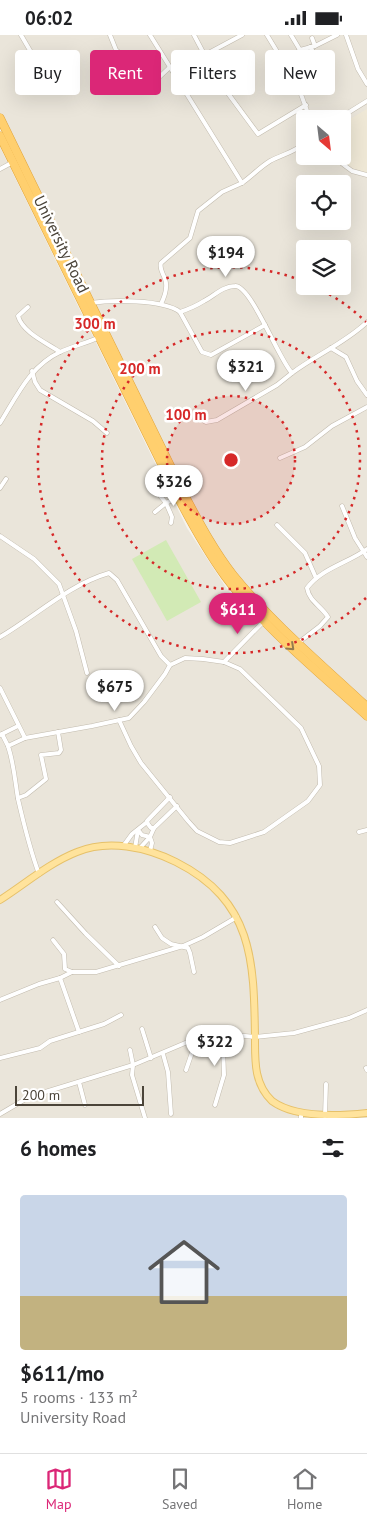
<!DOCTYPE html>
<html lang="en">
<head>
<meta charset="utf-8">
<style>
  body { margin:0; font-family:"PT Sans",sans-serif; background:#f6f6f6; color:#202124; height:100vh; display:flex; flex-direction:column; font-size:19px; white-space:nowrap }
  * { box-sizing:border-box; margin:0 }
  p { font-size:16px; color:#757577 }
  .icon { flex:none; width:28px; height:28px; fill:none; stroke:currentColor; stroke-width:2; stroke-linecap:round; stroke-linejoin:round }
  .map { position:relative; height:1083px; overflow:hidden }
  .side { display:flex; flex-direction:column; background:#fff; flex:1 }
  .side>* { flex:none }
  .banner { position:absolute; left:15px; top:15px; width:338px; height:45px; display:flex; gap:10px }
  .needle { width:32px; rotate:152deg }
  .fabs { position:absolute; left:296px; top:75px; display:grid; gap:10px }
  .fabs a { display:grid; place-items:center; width:55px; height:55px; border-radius:5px; background:#fff; box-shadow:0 5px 20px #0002; font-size:25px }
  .scale { position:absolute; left:15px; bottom:12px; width:129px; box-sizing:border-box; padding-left:5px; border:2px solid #4b4439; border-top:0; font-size:14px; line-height:18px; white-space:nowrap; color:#4b4439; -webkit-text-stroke:4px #fff; paint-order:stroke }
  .price { position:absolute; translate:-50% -42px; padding:0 11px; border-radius:18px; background:#fff; color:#222; font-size:16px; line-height:32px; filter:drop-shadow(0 1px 2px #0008) }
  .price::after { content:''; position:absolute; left:50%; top:30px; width:15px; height:11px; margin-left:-8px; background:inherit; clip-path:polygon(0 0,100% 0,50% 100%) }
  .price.on { background:#db2777; color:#fff }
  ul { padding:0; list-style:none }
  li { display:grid; align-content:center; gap:10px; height:265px; padding:0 20px }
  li+li { border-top:1px solid #e0e0e0 }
  li span { display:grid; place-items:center; height:155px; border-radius:5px; color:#555 }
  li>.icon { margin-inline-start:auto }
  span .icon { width:90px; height:90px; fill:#fffc; stroke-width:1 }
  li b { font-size:21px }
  h2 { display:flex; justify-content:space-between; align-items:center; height:60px; padding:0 20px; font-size:21px }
  .pill { padding:0 18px; border-radius:5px; background:#fff; box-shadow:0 5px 20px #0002; font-size:18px; line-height:45px }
  .pill.on { background:#db2777; color:#fff }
  .status { display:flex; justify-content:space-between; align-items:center; height:35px; padding:0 25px; background:#fff; direction:ltr }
  .status svg { height:14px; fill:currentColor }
  .tabs { display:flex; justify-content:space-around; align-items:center; height:70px; border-top:1px solid #e0e0e0; background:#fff; font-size:14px; color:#757577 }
  .tabs a { display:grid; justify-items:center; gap:2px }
  .tabs .on { color:#db2777 }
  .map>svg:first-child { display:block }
  .residential { fill:#eae5da; fill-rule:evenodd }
  .education { fill:#efe8d6 }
  .green { fill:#d2eab5 }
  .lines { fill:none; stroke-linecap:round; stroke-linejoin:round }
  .street-casing { stroke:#c2bbae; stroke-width:5 }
  .primary-casing { stroke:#e6c16a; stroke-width:8 }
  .highway-casing { stroke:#e0a43c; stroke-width:9 }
  .street { stroke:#fff; stroke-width:4 }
  .primary { stroke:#ffe39c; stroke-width:6 }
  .highway { stroke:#ffcf6e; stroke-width:8 }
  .oneway { stroke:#937c4e }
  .ring { fill:none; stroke:#d62828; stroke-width:2.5; stroke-dasharray:2.5 5 }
  .labels { text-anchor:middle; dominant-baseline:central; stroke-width:5; stroke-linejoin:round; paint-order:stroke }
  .street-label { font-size:16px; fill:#4b4439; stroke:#fff }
  .centre { fill:#d62828; stroke:#fff; stroke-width:2.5 }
  .ring-label { font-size:15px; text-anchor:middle; font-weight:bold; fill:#d62828; stroke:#fff; stroke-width:5; stroke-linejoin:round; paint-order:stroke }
</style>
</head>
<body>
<div class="status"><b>06:02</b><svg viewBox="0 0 49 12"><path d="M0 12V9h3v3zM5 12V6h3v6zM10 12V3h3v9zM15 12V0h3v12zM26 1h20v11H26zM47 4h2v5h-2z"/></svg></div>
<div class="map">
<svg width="367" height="1083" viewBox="0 0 367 1083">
  <rect width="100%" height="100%" fill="#f6f3ec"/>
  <g class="residential">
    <path d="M0 0H367V668L270 579 229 532 193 473 0 80ZM305 84H342V121H305ZM305 149H342V186H305ZM305 214H342V251H305Z"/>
    <path d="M0 112 187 493 227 554 260 589 367 685V1083H0Z"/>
  </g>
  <path class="education" d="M367 74V140L351 133 335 121H342L343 88Z"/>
  <path class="green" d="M166 505 201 567 167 586 132 524Z"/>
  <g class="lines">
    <g class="street-casing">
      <g id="street">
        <path d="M21 0 35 24"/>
        <path d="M110 0 116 15 126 23 127 44"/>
        <path d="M150 0 242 148 222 157 198 176 190 203 161 228C159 234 163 238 165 244 168 252 165 261 161 269"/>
        <path d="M194 0 204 19"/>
        <path d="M267 0 298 51 310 84"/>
        <path d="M291 0 300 15"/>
        <path d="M346 0 358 34 367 49"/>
        <path d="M312 3 315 11"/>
        <path d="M310 12 318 24"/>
        <path d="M285 27 300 15 315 11 337 0"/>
        <path d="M173 37 242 0"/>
        <path d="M141 53 153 48 170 32"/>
        <path d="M227 57 258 99 306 70"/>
        <path d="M338 84 367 66"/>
        <path d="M332 121 352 136 367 140"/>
        <path d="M0 134 13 127"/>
        <path d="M242 148C252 141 260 132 270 126 283 119 293 118 305 108"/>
        <path d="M90 268C111 265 163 264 180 277 189 274 196 271 204 266 214 261 223 251 235 251 251 250 279 325 292 338 316 320 345 308 367 287"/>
        <path d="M28 272 18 281C23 298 47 308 60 317"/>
        <path d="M180 277 202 317 211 320 265 290"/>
        <path d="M331 313 346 322 357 346 367 360"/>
        <path d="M32 336 35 347 40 355 93 386 107 398"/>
        <path d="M199 383 206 387 217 385 277 350 292 338"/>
        <path d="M0 388C17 361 30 331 60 317 73 311 87 308 100 302"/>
        <path d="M280 423 305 412 332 391 367 372"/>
        <path d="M0 453 6 444"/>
        <path d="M342 471 355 503 367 522"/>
        <path d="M155 477 166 468 161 462"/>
        <path d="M171 488 172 482 166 468 178 462"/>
        <path d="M277 490 305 518 316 543"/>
        <path d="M0 501 34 524 59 549 76 596 87 638"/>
        <path d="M0 602C36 581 68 550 109 538L117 545 161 621 170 630 165 639 144 667 129 683 92 691 25 703 8 711C14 729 15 746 18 764 24 790 30 815 39 839"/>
        <path d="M298 608 320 591 328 582C321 571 309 566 307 553 322 533 348 528 367 514"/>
        <path d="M224 627 265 585"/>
        <path d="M0 653 25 703"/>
        <path d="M119 685 131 711 141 728 188 786 197 796 219 807 230 808 264 797 308 766 320 750 319 731 301 693 240 634 224 627 203 624 185 623 170 630"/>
        <path d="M2 699 8 711"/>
        <path d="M0 700 18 691"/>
        <path d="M170 762 147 786 148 789 151 793H154L177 771"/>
        <path d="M18 763 26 760 46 744 41 720 59 718 61 715 58 697"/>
        <path d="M138 795 142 800 150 802"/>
        <path d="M359 797 367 795"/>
        <path d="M150 802 152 808 150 816"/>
        <path d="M124 810 132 799 147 787"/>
        <path d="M135 813 138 795"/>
        <path d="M139 814 150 802 154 793"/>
        <path d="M57 867 86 899 119 931"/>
        <path d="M155 892 162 903 171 909 188 913 190 918 194 937"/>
        <path d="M53 905 64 919 65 934 72 937"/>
        <path d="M60 943 79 997"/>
        <path d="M0 965 39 949 60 943 72 937H96L183 911 203 902 237 882"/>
        <path d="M142 994 151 1023"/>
        <path d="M130 1015 133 1030 132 1040 145 1083"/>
        <path d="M163 1019 168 1037 171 1079"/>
        <path d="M0 1023 40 1013 50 1006 104 989 121 980"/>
        <path d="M366 1033 367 1035"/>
        <path d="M186 1035 197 1003"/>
        <path d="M79 1047 85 1070"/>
        <path d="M215 1070 224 1040 223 1011 227 998"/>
        <path d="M0 1079 29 1062 133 1030 197 1003 215 998 255 1002 294 998 349 983 367 975"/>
        <path d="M325 1081 326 1049"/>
        <path d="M301 1083V1081"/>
      </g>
    </g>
    <g class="primary-casing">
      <path id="primary" d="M0 865C25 849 49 828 77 817 108 804 146 812 176 827 253 866 254 925 255 1003 255 1026 254 1049 272 1066 295 1083 339 1081 367 1078"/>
    </g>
    <g class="highway-casing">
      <g id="highway">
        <path d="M0 83 187 465C201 491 215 517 233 540 272 588 322 630 367 672"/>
        <path d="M0 101 178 462C192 489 207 516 225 541 263 592 320 638 367 681"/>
      </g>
    </g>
    <use href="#street" class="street"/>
    <use href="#primary" class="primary"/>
    <use href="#highway" class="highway"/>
  </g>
  <defs><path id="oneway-chevron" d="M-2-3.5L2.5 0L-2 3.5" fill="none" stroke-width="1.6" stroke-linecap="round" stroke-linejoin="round" transform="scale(1.25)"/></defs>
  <use class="oneway" href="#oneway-chevron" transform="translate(291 612) rotate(43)"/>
  <circle cx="231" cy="425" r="64" fill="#d62828" fill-opacity=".12"/>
  <g class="ring">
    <circle cx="231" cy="425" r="64"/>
    <circle cx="231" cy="425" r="129"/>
    <path d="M366 563A193 193 0 1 1 305 247M316 252A193 193 0 0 1 366 287"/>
  </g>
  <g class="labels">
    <g class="street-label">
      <text transform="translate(62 209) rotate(64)">University Road</text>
    </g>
  </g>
  <circle cx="231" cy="425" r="8" class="centre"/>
  <g class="ring-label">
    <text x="95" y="294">300 m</text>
    <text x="140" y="339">200 m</text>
    <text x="186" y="385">100 m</text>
  </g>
</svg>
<div class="fabs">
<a><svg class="needle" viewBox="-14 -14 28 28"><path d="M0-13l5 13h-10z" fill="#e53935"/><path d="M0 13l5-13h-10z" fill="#757577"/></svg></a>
<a><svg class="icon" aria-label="locate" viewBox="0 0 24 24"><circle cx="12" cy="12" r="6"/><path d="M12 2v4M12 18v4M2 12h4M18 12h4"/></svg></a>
<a><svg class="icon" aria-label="layers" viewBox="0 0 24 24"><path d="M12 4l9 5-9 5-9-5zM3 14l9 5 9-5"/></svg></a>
</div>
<div class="scale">200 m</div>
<b class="price" style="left:226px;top:243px">$194</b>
<b class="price" style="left:246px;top:357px">$321</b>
<b class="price" style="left:174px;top:472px">$326</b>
<b class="price on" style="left:238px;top:600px">$611</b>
<b class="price" style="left:115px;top:677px">$675</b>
<b class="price" style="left:215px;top:1032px">$322</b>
<div class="banner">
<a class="pill">Buy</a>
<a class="pill on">Rent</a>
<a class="pill">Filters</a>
<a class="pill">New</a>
</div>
</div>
<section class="side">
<h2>6 homes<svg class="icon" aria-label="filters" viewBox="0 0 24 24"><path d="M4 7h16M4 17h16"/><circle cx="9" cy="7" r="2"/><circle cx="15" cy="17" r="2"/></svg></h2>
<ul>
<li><span style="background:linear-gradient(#c9d6e8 65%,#c2b280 0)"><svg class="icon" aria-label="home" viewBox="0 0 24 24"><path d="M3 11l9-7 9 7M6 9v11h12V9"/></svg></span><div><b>$611/mo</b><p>5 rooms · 133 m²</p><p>University Road</p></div></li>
</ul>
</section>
<nav class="tabs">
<a class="on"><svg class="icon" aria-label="map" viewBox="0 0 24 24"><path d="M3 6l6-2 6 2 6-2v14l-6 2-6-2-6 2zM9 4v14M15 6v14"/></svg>Map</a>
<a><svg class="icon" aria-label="saved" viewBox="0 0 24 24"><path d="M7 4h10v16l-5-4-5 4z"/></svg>Saved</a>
<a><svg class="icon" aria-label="home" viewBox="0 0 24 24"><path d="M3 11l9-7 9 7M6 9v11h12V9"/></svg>Home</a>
</nav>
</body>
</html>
